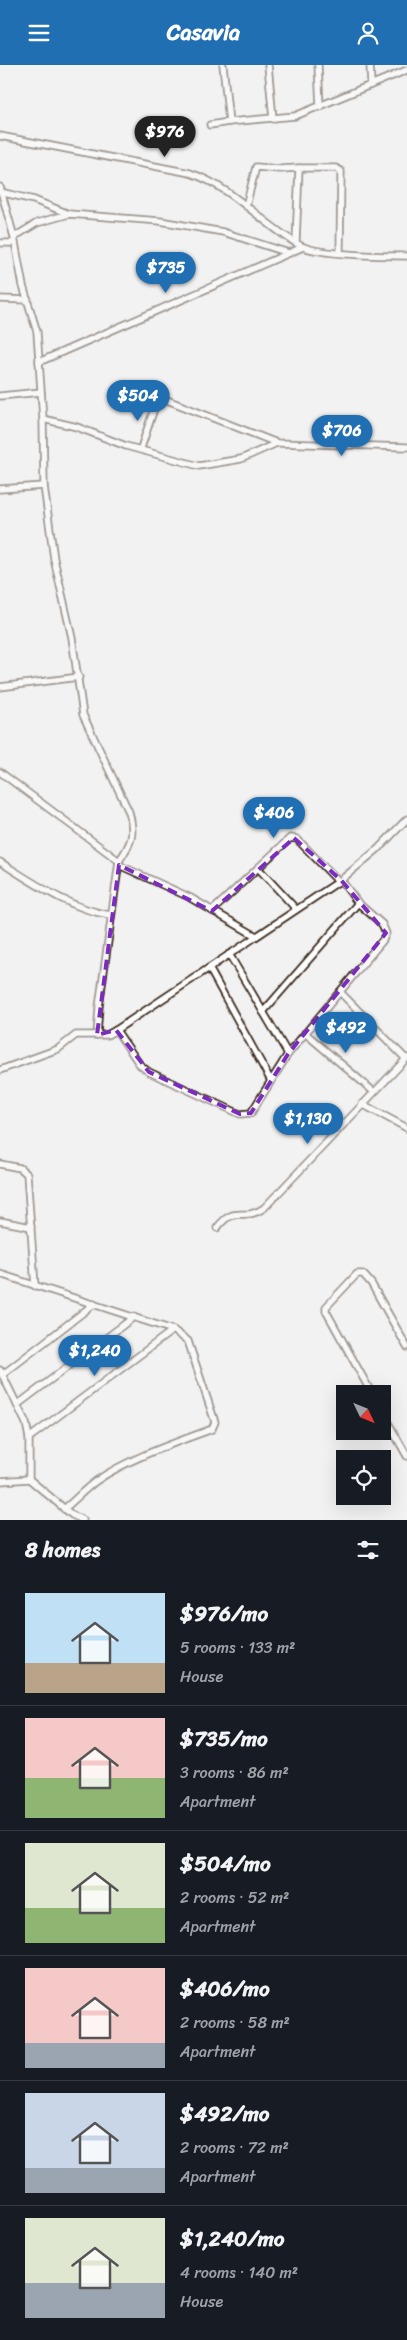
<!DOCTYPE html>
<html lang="en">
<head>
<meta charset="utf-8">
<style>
  body { margin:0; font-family:Sriracha,sans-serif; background:#242831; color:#f1f3f6; height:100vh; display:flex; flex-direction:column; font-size:19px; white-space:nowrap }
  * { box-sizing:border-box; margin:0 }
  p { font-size:16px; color:#9ea1a6 }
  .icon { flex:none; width:28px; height:28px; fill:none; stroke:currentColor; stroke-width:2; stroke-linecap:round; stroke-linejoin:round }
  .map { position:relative; height:1455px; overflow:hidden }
  .details { display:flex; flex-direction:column; background:#171b24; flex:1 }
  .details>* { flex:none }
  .needle { width:32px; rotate:133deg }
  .controls { position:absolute; left:336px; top:1320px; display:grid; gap:10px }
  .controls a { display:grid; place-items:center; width:55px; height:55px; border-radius:0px; background:#171b24; box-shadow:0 5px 20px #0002; font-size:25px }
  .price { position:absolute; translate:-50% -42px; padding:0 11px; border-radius:18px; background:#1f6fb2; color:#fff; font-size:16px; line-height:32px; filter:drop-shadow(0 1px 2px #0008) }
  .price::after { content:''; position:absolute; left:50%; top:30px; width:15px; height:11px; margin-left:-8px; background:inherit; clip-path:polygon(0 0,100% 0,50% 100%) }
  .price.current { background:#222; color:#fff }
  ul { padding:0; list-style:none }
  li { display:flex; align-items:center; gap:15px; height:125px; padding:0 25px }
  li+li { border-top:1px solid #363941 }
  li span { display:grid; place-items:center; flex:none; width:140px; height:100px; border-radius:0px; color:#555 }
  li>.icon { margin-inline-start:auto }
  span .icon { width:60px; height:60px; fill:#fffc; stroke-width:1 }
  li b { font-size:21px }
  h2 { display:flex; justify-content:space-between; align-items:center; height:60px; padding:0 25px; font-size:21px }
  header { display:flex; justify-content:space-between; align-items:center; height:65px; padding:0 25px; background:#1f6fb2; color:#fff; font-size:22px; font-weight:800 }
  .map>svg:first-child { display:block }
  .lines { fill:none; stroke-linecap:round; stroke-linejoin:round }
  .minor-casing { stroke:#3b2a1e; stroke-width:9 }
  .minor { stroke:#fff; stroke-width:5.5 }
  .marked { fill:none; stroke:#7b2cbf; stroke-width:4; stroke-dasharray:10 6; stroke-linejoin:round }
</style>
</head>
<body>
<header><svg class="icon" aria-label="menu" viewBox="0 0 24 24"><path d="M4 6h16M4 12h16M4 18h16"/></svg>Casavia<svg class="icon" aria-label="person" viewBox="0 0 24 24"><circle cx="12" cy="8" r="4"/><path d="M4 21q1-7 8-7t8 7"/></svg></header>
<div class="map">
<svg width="407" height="1455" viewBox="0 0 407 1455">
  <rect width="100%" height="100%" fill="#f3f2f2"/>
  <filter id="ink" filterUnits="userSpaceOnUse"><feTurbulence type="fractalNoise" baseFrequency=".02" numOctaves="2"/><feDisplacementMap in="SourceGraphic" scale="10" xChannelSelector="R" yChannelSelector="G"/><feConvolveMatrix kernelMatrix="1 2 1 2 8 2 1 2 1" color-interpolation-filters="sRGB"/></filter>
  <g filter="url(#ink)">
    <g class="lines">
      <g class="minor-casing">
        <g id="minor">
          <path d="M223 0 229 57 295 51 407 5"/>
          <path d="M268 0 273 54"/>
          <path d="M318 0 320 42"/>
          <path d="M370 0 371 20"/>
          <path d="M210 60 229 57"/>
          <path d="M0 71 190 108C233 122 262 159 301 181 319 190 385 191 407 191"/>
          <path d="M0 122 14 172 23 221 37 267 43 354 44 421 54 494 72 573 83 650 129 747C135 770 132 777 119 796"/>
          <path d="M0 127 34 135 69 149"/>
          <path d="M246 141 256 102 280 104 299 103"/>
          <path d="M14 172 37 158 69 149 160 156 223 167 289 188"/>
          <path d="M296 177 299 103H336L341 106 340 187"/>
          <path d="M0 178H14"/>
          <path d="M0 234 28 235"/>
          <path d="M39 297 303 182"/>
          <path d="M0 331 41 327"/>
          <path d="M43 354 77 362 126 381 199 401 241 394 277 378"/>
          <path d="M141 383 156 338 160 335H167L277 378 407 382"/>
          <path d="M0 424 44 421"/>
          <path d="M0 622 79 612"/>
          <path d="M0 707 119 796 99 942 97 970"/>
          <path d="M0 797C34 818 70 844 110 850"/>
          <path d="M119 800 189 832 256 871"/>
          <path d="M258 803 296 844"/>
          <path d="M212 846 290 773 297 774 338 816"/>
          <path d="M229 889 288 989"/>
          <path d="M209 903 271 1016"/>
          <path d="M340 927 406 994"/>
          <path d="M263 947 358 838"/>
          <path d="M116 965 140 1000 149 1007 240 1049 251 1048 288 989 383 875 386 868 382 859 358 838 341 815"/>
          <path d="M305 968 374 1027"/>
          <path d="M0 1005 58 984 76 970H107L116 965 341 815 379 783 407 754"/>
          <path d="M362 1039 407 1063"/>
          <path d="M0 1099 20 1103 27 1109 35 1221"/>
          <path d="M0 1156 31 1162"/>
          <path d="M217 1163C236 1138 242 1158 264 1143L407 993"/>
          <path d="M0 1209 173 1265 188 1276 215 1357 212 1364C175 1378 129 1393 96 1416 85 1424 75 1435 64 1444"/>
          <path d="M0 1305 26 1358 29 1373V1414L72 1450 83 1455"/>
          <path d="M2 1310 94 1239"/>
          <path d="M372 1329 326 1246V1242L357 1209H363L371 1218 407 1282"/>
          <path d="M17 1340 134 1252"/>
          <path d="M382 1347 407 1391"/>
          <path d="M29 1373 173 1265"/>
          <path d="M0 1416 29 1414"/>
        </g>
      </g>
      <use href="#minor" class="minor"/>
    </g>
  </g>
  <path d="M0 0H407V1455H0ZM294 773 341 815 386 868 288 989 251 1048 240 1049 149 1007 116 965 97 970 119 800 212 846Z" fill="#f3f2f2" fill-opacity=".55" fill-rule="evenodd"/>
  <path class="marked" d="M294 773 341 815 386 868 288 989 251 1048 240 1049 149 1007 116 965 97 970 119 800 212 846Z"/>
</svg>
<div class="controls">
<a><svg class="needle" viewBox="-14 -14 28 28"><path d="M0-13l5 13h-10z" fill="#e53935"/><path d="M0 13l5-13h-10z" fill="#9ea1a6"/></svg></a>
<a><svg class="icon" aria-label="locate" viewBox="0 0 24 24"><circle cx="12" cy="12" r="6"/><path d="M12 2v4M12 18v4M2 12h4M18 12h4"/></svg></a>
</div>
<b class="price current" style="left:165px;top:93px">$976</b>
<b class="price" style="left:166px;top:229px">$735</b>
<b class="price" style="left:138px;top:357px">$504</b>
<b class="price" style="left:342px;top:392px">$706</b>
<b class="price" style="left:274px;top:774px">$406</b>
<b class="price" style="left:346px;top:989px">$492</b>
<b class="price" style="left:308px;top:1080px">$1,130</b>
<b class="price" style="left:95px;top:1312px">$1,240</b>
</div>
<section class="details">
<h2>8 homes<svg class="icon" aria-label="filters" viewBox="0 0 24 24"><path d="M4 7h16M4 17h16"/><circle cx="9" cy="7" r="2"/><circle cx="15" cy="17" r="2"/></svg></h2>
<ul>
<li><span style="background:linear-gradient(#bfe0f5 70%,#b9a48a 0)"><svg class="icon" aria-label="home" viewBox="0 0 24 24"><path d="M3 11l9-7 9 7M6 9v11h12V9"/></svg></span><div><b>$976/mo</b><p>5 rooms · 133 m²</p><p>House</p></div></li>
<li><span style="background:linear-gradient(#f6c9c9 60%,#8fb573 0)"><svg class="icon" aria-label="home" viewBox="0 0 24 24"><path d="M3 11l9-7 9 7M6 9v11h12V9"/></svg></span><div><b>$735/mo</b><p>3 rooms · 86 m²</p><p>Apartment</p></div></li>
<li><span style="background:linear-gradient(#dfe7d0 65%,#8fb573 0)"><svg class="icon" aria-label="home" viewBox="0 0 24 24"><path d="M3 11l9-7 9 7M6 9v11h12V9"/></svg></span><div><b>$504/mo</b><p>2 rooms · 52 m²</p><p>Apartment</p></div></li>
<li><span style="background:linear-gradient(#f6c9c9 75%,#9aa5b1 0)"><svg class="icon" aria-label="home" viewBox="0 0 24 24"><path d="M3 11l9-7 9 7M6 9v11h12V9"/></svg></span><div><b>$406/mo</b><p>2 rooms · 58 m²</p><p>Apartment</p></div></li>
<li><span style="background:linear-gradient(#c9d6e8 75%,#9aa5b1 0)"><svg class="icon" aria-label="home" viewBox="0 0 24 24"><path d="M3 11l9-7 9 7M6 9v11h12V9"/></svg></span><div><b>$492/mo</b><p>2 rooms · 72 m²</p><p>Apartment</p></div></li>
<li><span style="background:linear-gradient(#dfe7d0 65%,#9aa5b1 0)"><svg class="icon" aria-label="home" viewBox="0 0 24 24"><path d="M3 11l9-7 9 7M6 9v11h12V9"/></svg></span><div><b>$1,240/mo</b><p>4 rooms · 140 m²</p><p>House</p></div></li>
</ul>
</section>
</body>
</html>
